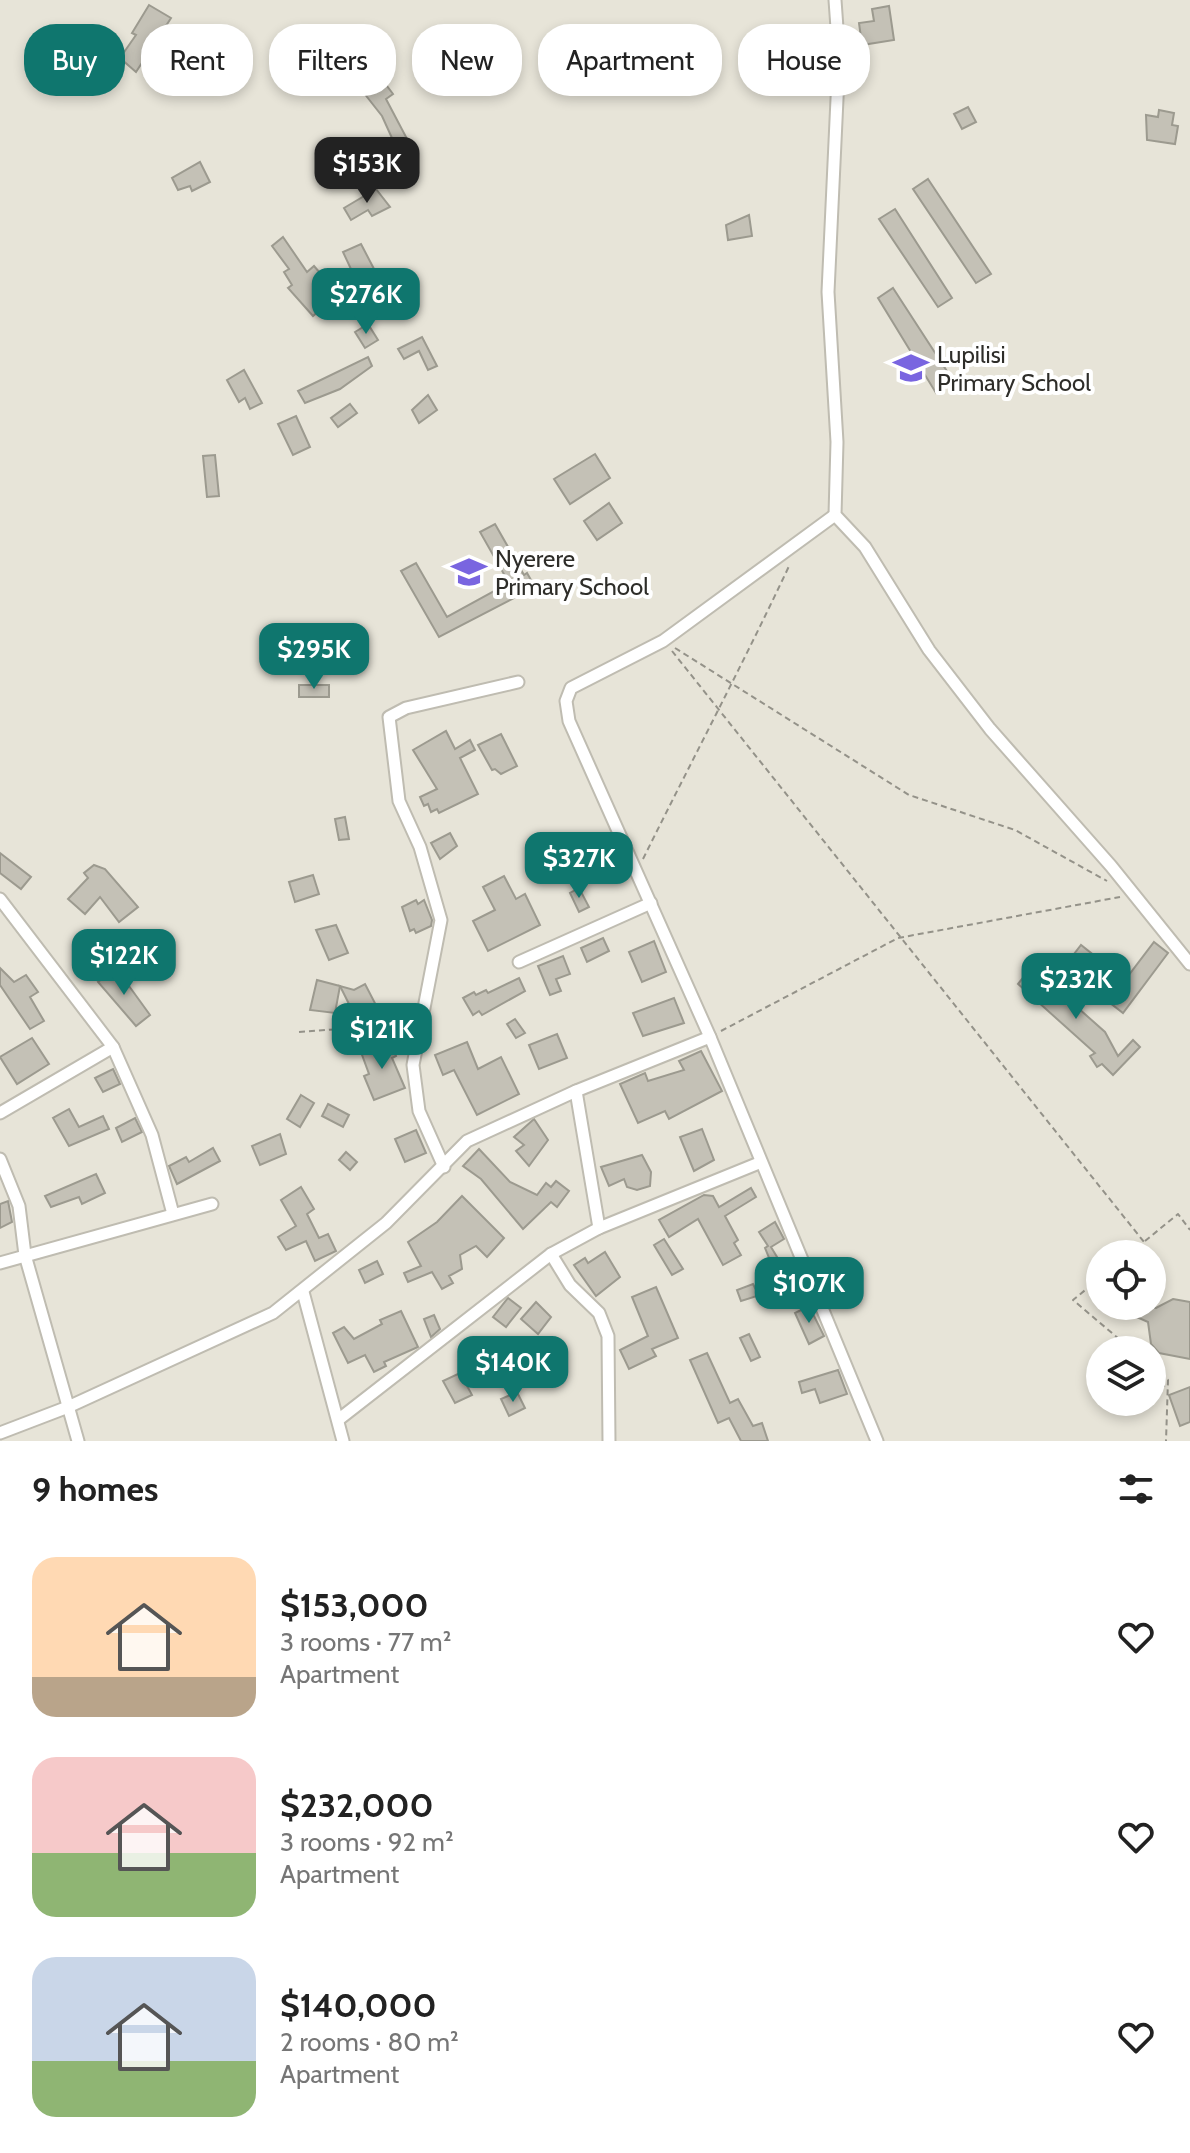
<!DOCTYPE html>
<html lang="en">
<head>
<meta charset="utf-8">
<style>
  body { margin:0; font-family:Cabin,sans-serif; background:#f2f2f2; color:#222; height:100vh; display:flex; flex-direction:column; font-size:30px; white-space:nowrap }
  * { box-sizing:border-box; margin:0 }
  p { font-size:26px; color:#767676 }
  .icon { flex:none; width:44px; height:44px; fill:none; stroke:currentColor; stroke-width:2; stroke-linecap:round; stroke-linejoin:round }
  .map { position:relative; height:1441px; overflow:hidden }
  .side { display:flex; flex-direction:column; background:#fff; flex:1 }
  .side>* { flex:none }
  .hud { position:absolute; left:24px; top:24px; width:1142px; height:72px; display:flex; gap:16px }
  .fabs { position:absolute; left:1086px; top:1240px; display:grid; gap:16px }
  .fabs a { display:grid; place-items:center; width:80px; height:80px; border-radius:50%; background:#fff; box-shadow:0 4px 12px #0003; font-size:40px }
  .price { position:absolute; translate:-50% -68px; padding:0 18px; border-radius:16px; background:#0f766e; color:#fff; font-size:26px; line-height:52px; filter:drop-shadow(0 2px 4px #0008) }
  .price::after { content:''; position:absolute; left:50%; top:48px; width:24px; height:18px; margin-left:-12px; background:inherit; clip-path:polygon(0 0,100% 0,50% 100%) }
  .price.current { background:#222; color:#fff }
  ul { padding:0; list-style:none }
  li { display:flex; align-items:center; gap:24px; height:200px; padding:0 32px }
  li span { display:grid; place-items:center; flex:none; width:224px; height:160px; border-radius:24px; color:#555 }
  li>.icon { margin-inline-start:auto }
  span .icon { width:96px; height:96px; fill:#fffc; stroke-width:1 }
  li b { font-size:34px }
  h2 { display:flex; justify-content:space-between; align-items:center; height:96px; padding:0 32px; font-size:34px }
  .pill { padding:0 28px; border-radius:32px; background:#fff; box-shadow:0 4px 12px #0003; font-size:28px; line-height:72px }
  .pill.current { background:#0f766e; color:#fff }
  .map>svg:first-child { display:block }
  .building { fill:#c4c1b6; stroke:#9c9a8f; stroke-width:2 }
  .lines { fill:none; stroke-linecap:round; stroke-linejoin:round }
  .street-casing { stroke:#bfbcb1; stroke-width:15 }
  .path { stroke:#949289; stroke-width:2; stroke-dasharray:6 4; stroke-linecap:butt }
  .street { stroke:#fff; stroke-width:11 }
  .labels { text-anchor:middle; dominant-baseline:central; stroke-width:8; stroke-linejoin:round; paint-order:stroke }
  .poi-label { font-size:24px; fill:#2e2d29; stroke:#fff; text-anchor:start }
</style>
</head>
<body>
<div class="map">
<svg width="1190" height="1441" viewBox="0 0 1190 1441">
  <rect width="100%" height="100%" fill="#e7e4d8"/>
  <g class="building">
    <path d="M149 5 171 18 136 72 120 58 136 35 132 33Z"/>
    <path d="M889 6 894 40 862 45 859 23 874 21 872 9Z"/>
    <path d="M808 27V84L789 85V63H795L791 29Z"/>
    <path d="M378 74 393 94 386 99 415 154 401 162 399 157 395 159 388 147 387 140 392 138 382 116 360 88Z"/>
    <path d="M968 107 976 122 962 129 954 114Z"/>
    <path d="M1159 110 1174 113 1172 125 1178 126 1175 144 1147 140 1146 115 1158 117Z"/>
    <path d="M332 139 339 147 323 162 316 154Z"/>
    <path d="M200 162 210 182 192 191 190 186 178 190 172 178Z"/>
    <path d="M928 179 991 274 976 283 913 189Z"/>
    <path d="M376 189 390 207 372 216 368 210 351 220 344 208Z"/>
    <path d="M895 209 952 298 938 307 879 219Z"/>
    <path d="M749 215 752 236 728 240 726 225Z"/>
    <path d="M283 237 307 272 314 266 338 294 313 316 288 288 292 285 284 272 289 269 272 246Z"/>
    <path d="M361 244 386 292 363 306 352 288 358 284 343 252Z"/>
    <path d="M893 288 954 382 936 393 878 298Z"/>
    <path d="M368 324 378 340 365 348 355 332Z"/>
    <path d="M422 337 437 366 428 370 419 351 404 359 398 349Z"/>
    <path d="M368 357 372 366 340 389 305 403 298 391Z"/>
    <path d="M244 370 262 403 250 409 245 398 239 402 227 380Z"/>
    <path d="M428 395 437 410 419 423 412 410Z"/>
    <path d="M350 404 357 413 338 427 331 418Z"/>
    <path d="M296 416 310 447 293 455 278 424Z"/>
    <path d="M595 454 610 478 570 504 554 479Z"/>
    <path d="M215 455 219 496 207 497 203 456Z"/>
    <path d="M609 503 622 523 597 540 584 521Z"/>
    <path d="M495 524 524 575 527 573 535 587 439 637 401 571 416 563 447 617 509 583 480 532Z"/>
    <rect x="299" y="685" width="30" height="12"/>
    <path d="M446 731 455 749 470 740 475 750 460 758 478 794 439 813 437 809 431 812 428 804 424 806 420 797 437 789 413 750Z"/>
    <path d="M501 734 517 766 501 774 495 769 492 770 478 745Z"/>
    <path d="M345 817 349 839 339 840 335 819Z"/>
    <path d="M450 833 457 846 440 859 431 843Z"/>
    <path d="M0 853 31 877 21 889 0 873Z"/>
    <path d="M94 865 105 869 138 907 119 922 100 897 85 914 68 899 88 878 84 873Z"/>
    <path d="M313 875 319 894 295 902 289 882Z"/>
    <path d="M504 876 516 899 525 894 540 925 488 951 473 921 495 910 483 887Z"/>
    <path d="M579 888 589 907 579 912 570 893Z"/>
    <path d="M416 900 418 904 424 900 432 920 431 926 416 933 414 929 410 931 402 907Z"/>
    <path d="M336 925 348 953 329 960 316 930Z"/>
    <path d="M111 934 124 954 109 964 96 944Z"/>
    <path d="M603 938 609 951 587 962 581 948Z"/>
    <path d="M654 941 666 972 642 982 629 952Z"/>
    <path d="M1154 942 1168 953 1123 1013 1064 967 1081 945 1125 980Z"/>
    <path d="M563 956 570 974 556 979 561 991 550 995 538 966Z"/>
    <path d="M1035 963 1045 971 1041 975 1105 1032 1118 1056 1133 1040 1140 1047 1113 1075 1102 1064 1097 1067 1090 1056 1095 1053 1018 984Z"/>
    <path d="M0 968 14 982 26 975 38 992 30 997 44 1021 30 1029 0 985Z"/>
    <path d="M116 968 150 1015 136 1026 98 982Z"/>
    <path d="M519 978 525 991 482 1015 479 1011 473 1015 463 998 474 992 476 995 486 990 488 993Z"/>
    <path d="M317 980 340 986 335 1013 310 1010Z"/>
    <path d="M365 984 378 1009 357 1020 340 986 354 990Z"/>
    <path d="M674 998 684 1023 643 1036 633 1013Z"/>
    <path d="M515 1019 525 1033 516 1038 507 1024Z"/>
    <path d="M557 1034 567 1058 539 1069 529 1045Z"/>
    <path d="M32 1038 49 1064 17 1084 0 1057Z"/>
    <path d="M391 1041 396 1056 392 1058 405 1088 374 1100 364 1076 369 1074 361 1052Z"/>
    <path d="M467 1042 478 1069 501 1057 519 1094 477 1115 454 1070 443 1075 435 1055Z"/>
    <path d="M701 1051 722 1091 669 1119 665 1111 638 1123 620 1084 645 1073 648 1081 684 1070 679 1061Z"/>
    <path d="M113 1069 120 1084 103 1092 95 1078Z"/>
    <path d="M301 1095 314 1103 300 1127 287 1119Z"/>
    <path d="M328 1104 349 1115 343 1127 322 1116Z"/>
    <path d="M69 1109 79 1127 103 1116 109 1129 69 1146 53 1118Z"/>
    <path d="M135 1118 142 1132 122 1142 116 1128Z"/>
    <path d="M534 1119 548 1140 529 1166 516 1151 524 1145 514 1137Z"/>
    <path d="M702 1129 714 1160 694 1171 680 1137Z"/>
    <path d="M416 1130 426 1153 405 1162 395 1139Z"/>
    <path d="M280 1134 286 1154 260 1165 252 1146Z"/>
    <path d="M213 1148 220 1161 177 1184 169 1166 186 1157 189 1162Z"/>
    <path d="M479 1149 510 1182 537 1195 546 1183 551 1187 556 1181 569 1191 557 1207 551 1202 523 1229 481 1179 463 1166Z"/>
    <path d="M346 1152 357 1162 350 1170 339 1160Z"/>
    <path d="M642 1155 651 1172 650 1186 637 1190 627 1187 624 1179 609 1186 601 1167Z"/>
    <path d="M96 1174 105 1193 82 1204 79 1197 51 1207 45 1196Z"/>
    <path d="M301 1187 314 1209 307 1214 319 1238 328 1234 336 1251 315 1261 306 1241 286 1250 278 1237 296 1226 281 1200Z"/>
    <path d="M751 1188 756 1197 725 1216 738 1240 734 1243 741 1255 723 1265 698 1219 669 1237 659 1220 704 1195 713 1196 719 1207Z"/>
    <path d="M462 1196 504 1238 487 1257 476 1246 460 1255 462 1269 449 1276 453 1283 442 1289 432 1272 408 1282 404 1273 421 1266 408 1242 437 1222Z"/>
    <path d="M8 1201 12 1222 0 1228V1204Z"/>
    <path d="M775 1222 784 1239 771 1247 791 1280 773 1291 741 1301 737 1290 753 1284 755 1288 776 1275 765 1248 768 1246 759 1232Z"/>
    <path d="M664 1239 683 1269 672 1275 654 1245Z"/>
    <path d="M605 1252 620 1277 596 1296 574 1265 585 1258 588 1263Z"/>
    <path d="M377 1261 383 1274 365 1283 359 1270Z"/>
    <path d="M656 1287 678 1338 652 1349 656 1356 629 1369 620 1350 648 1336 632 1297Z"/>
    <path d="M508 1298 521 1308 506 1327 493 1317Z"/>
    <path d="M1173 1299 1190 1302V1359L1159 1353 1151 1344 1148 1322 1130 1314 1134 1306 1156 1308Z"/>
    <path d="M536 1302 551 1317 538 1334 521 1319Z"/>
    <path d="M809 1306 824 1336 809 1344 795 1313Z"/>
    <path d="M401 1311 418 1347 384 1362 386 1366 374 1372 365 1355 348 1363 333 1333 344 1327 354 1339 382 1324 380 1320Z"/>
    <path d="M434 1315 440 1329 431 1337 424 1319Z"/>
    <path d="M749 1334 760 1357 751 1361 740 1338Z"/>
    <path d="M549 1342 563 1351 547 1367 534 1355Z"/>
    <path d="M707 1353 730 1403 738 1399 753 1426 762 1423 768 1441H741L729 1418 718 1423 690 1360Z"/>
    <path d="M838 1370 847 1394 820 1403 815 1389 802 1393 799 1382Z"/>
    <path d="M1152 1370 1164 1386 1152 1395Z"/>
    <path d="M460 1373 472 1395 455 1403 443 1381Z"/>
    <path d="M1190 1387V1422L1180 1426 1169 1395Z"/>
    <path d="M517 1392 525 1408 509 1416 501 1399Z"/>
  </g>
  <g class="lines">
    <g class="street-casing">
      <g id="street">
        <path d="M835 0 839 56 828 292 837 442 835 515 865 547 929 650 990 729 1111 866 1190 964"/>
        <path d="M835 515 663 641 571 688 566 701 569 721 710 1037 877 1441"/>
        <path d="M0 899 113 1047 152 1135 173 1214"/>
        <path d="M519 962 651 903"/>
        <path d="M0 1113 113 1047"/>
        <path d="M0 1159 19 1206 25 1255 78 1441"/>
        <path d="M444 1167 419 1111 413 1065 441 920 420 847 399 801 389 717 406 708 518 682"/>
        <path d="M599 1228 576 1091 710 1037"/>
        <path d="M551 1254 570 1285 599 1313 608 1336 609 1441"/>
        <path d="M0 1263 212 1204"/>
        <path d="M303 1292 343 1441"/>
        <path d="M338 1420 551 1254 599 1228 759 1163"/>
        <path d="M0 1433 68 1407 273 1313 386 1223 467 1141 576 1091"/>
      </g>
    </g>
    <g class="path">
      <path d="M675 648 909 795 1015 830 1107 881"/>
      <path d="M672 651 1144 1242 1129 1254"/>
      <path d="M643 859C692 760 743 664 790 564"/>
      <path d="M721 1031 898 938 1120 897"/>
      <path d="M299 1032 409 1024"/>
      <path d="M1145 1241 1178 1214 1190 1230"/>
      <path d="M1100 1278 1073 1300 1132 1350"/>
      <path d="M1152 1367 1168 1380 1166 1441"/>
    </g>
    <use href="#street" class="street"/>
  </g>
  <defs>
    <g id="school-bare" transform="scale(2.76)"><path d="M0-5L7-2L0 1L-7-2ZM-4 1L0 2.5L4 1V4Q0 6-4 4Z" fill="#7965e0" stroke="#fff" stroke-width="2.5" paint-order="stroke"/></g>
  </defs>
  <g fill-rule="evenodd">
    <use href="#school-bare" x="911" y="368"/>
    <use href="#school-bare" x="469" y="572"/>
  </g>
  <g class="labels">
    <g class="poi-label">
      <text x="937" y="354">Lupilisi<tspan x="937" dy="28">Primary School</tspan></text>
      <text x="495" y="558">Nyerere<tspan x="495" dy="28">Primary School</tspan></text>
    </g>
  </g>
</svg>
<div class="fabs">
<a><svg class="icon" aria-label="locate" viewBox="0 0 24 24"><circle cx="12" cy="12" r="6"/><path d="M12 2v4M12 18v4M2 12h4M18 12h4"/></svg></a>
<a><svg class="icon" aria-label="layers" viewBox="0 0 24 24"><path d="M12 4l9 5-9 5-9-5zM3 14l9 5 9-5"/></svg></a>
</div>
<b class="price current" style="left:367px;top:205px">$153K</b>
<b class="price" style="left:366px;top:336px">$276K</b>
<b class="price" style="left:314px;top:691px">$295K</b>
<b class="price" style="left:579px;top:900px">$327K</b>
<b class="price" style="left:124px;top:997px">$122K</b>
<b class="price" style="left:1076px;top:1021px">$232K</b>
<b class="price" style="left:382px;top:1071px">$121K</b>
<b class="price" style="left:809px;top:1325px">$107K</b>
<b class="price" style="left:513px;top:1404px">$140K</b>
<div class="hud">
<a class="pill current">Buy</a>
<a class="pill">Rent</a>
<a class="pill">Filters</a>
<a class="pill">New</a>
<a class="pill">Apartment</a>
<a class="pill">House</a>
</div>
</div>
<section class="side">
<h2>9 homes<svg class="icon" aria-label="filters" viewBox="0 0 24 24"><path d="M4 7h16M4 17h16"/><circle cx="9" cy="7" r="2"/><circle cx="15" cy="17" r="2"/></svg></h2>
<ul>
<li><span style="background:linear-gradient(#ffd9b3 75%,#b9a48a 0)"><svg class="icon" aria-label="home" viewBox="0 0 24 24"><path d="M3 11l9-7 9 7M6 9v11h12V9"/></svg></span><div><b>$153,000</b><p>3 rooms · 77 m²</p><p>Apartment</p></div><svg class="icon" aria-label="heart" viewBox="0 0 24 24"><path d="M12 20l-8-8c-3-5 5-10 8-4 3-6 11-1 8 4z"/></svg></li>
<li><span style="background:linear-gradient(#f6c9c9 60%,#8fb573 0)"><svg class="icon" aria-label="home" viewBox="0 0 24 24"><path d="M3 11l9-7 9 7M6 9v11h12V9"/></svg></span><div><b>$232,000</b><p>3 rooms · 92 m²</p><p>Apartment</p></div><svg class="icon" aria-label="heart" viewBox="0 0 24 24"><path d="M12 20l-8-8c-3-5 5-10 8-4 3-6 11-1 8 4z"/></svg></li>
<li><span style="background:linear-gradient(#c9d6e8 65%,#8fb573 0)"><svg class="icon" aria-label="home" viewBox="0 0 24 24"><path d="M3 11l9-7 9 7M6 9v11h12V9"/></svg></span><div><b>$140,000</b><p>2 rooms · 80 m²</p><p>Apartment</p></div><svg class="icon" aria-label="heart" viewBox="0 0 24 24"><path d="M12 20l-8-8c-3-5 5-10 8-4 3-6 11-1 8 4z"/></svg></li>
</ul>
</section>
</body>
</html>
